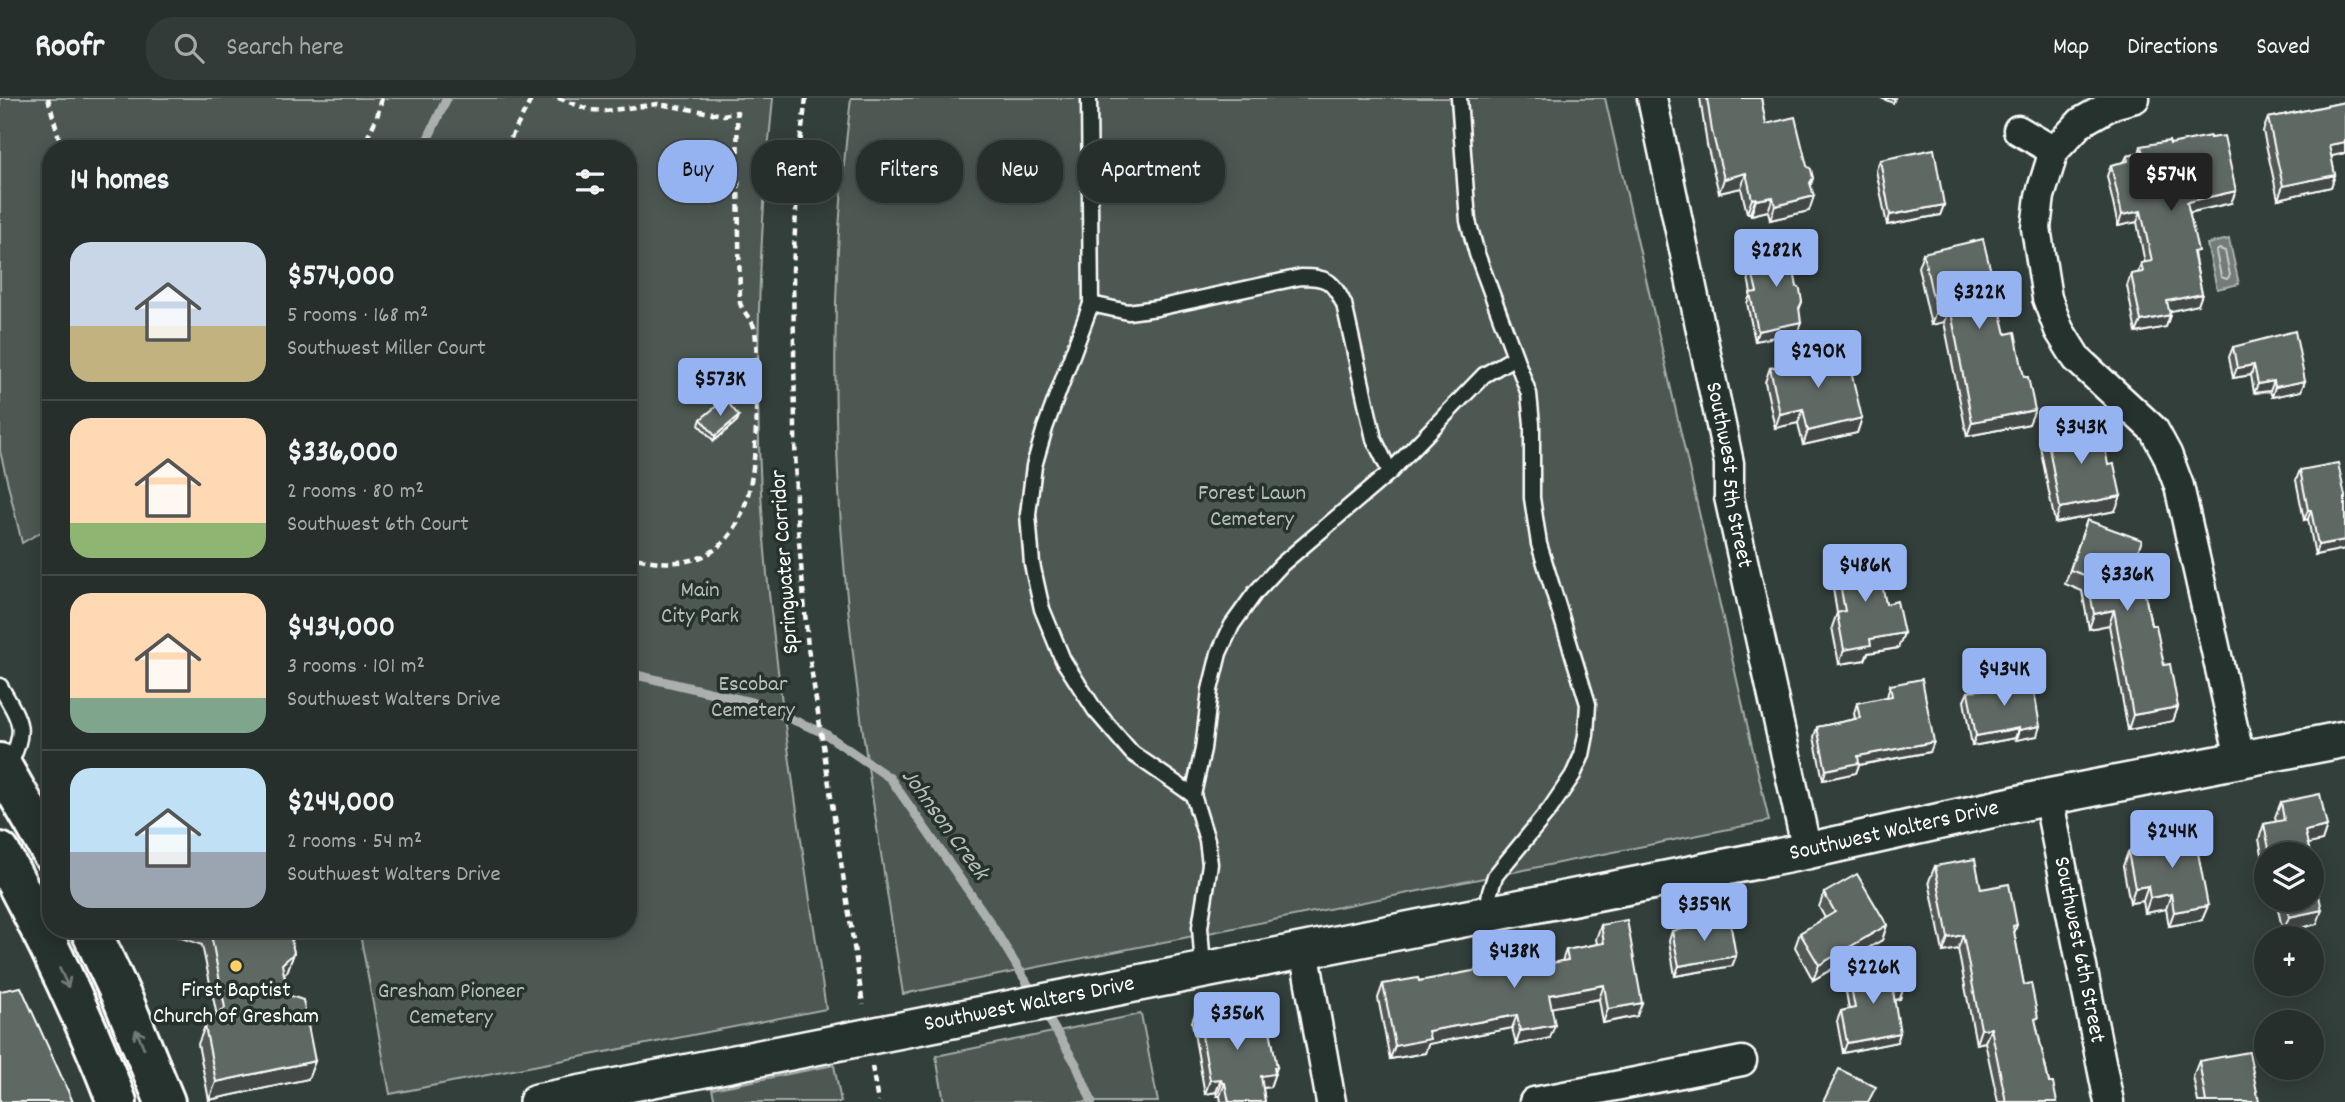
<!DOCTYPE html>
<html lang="en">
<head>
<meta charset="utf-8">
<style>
  body { margin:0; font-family:Dekko,sans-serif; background:#323b38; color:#f1f3f6; height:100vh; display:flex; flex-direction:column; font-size:26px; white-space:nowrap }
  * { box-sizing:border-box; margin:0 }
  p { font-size:23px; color:#a4a9a9 }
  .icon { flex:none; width:38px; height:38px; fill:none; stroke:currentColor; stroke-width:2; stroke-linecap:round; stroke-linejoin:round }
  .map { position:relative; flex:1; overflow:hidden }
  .sheet { position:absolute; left:42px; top:42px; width:595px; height:798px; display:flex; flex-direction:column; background:#262f2c; border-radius:28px; box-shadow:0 4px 18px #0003,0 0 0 2px #424a48 }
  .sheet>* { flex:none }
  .top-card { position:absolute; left:658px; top:42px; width:665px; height:63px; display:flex; gap:14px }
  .tools { position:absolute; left:2254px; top:744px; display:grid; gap:14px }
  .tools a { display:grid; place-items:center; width:70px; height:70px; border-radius:50%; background:#262f2c; box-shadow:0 4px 18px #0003,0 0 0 2px #424a48; font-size:35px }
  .price { position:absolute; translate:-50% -60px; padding:0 16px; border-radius:7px; background:#95b2f1; color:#111; font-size:23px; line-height:46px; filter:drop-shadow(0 2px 4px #0008) }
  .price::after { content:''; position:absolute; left:50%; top:42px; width:21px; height:16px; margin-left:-10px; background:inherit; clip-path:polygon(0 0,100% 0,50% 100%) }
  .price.current { background:#222; color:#fff }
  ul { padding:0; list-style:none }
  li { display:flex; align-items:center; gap:21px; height:175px; padding:0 28px }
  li+li { border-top:2px solid #424a48 }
  li span { display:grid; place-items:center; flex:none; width:196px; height:140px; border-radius:21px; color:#555 }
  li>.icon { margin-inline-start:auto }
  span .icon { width:84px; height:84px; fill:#fffc; stroke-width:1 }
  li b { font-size:30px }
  h2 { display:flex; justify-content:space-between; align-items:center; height:84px; padding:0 28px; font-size:30px }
  .pill { padding:0 24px; border-radius:28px; background:#262f2c; box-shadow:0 4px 18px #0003,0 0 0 2px #424a48; font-size:24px; line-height:63px }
  .pill.current { background:#95b2f1; color:#111 }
  header { display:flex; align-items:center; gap:42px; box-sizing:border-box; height:98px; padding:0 35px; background:#262f2c; border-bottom:2px solid #424a48 }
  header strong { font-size:33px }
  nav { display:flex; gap:38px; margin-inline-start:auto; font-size:24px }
  .search { width:490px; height:63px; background:#323b38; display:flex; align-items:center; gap:18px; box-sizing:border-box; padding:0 24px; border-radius:28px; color:#a4a9a9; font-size:26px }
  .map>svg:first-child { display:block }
  .green { fill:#4d5853; stroke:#a6aca9; stroke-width:2 }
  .water { fill:#737b78; stroke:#abb0ae; stroke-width:2 }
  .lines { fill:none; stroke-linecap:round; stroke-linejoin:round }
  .shore { stroke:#c7cac9; stroke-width:2 }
  .stream { stroke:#abb0ae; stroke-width:9 }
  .service-casing { stroke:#fff; stroke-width:19 }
  .minor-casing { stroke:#fff; stroke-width:33 }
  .tertiary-casing { stroke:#fff; stroke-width:40 }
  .primary-casing { stroke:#fff; stroke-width:44 }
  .path { stroke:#fff; stroke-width:4.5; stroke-dasharray:7 5; stroke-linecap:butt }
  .service { stroke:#26332d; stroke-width:14 }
  .minor { stroke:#26332d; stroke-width:28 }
  .tertiary { stroke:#26332d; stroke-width:35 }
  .primary { stroke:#26332d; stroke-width:38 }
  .wall { fill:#525a56; stroke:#fff; stroke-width:2 }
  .shaded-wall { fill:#424a46; stroke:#fff; stroke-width:2 }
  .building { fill:#5f6964; stroke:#fff; stroke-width:2 }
  .oneway { stroke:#727a76 }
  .poi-dot { fill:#ffd166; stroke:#26332d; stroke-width:2.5 }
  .labels { text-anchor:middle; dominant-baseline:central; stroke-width:7; stroke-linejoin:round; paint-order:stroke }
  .street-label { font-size:23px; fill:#fff; stroke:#26332d }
  .park-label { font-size:23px; fill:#b8bcba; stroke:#26332d }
  .poi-label { font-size:23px; fill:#fff; stroke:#26332d }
  .water-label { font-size:24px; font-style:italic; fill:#b9bdbc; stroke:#26332d }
</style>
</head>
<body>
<header>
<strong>Roofr</strong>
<div class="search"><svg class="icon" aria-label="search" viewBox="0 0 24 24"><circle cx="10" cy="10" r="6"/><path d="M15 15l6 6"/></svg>Search here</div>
<nav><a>Map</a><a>Directions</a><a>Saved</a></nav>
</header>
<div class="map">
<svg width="2345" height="1004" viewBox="0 0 2345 1004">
  <rect width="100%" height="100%" fill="#333f3a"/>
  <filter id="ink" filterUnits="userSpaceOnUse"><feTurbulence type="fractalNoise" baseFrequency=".0143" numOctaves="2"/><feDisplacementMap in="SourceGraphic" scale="14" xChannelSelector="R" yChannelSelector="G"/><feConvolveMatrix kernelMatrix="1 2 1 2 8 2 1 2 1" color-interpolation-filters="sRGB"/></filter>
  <g filter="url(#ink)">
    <g class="green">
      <path d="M0 0H773C757 157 752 318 767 476 782 622 805 767 826 911L390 996 359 831H628V51H51V428L22 445 0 353Z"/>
      <path d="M851 0H1605L1769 723 903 896C881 754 856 610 844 466 831 312 832 154 851 0Z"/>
      <path d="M1141 916 1158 1004H944L936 958Z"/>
      <path d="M834 967 841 1004H715L712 991Z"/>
    </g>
    <path class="water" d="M2229 141 2239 186 2217 191 2207 146Z"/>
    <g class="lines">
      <path class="shore" d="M2219 151 2225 153 2230 177 2227 181 2221 179 2216 154Z"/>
      <g class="stream">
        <path d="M423 51 447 0"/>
        <path d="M628 575 751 604 824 635 890 680 990 824 1035 898"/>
        <path d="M1042 910 1076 966 1092 1004"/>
      </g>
      <g class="service-casing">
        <g id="service">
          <path d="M1089 0 1091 206 1045 330 1034 368 1028 416 1032 466 1042 511 1063 562 1095 612 1132 655 1193 697"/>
          <path d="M1459 0 1468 123 1477 156 1529 296 1532 326V400L1539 446 1588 606 1586 637 1582 657 1573 677 1550 711 1495 778 1490 794 1487 815"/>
          <path d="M1091 206 1128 214 1157 210 1301 179C1327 179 1332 182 1344 206L1374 341 1390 374 1282 466 1255 495 1232 527 1219 555 1210 592 1203 651 1193 697 1207 742 1210 766 1200 829 1203 871"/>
          <path d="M1390 374 1484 277 1515 259"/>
          <path d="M0 588C22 627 27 628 8 671"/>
        </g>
      </g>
      <g class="minor-casing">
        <g id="minor">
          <path id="s1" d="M1652 0 1729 365V399L1807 753"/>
          <path d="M2135 0 2113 6 2081 24 2054 53 2040 98 2036 130 2047 200 2059 232 2077 261 2154 332 2167 356 2179 388 2240 660"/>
          <path d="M2018 32 2054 53"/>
          <path id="s2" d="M2048 699 2109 1004"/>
          <path d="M1304 852 1331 1004"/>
          <path d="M1534 1004 1742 963"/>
        </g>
      </g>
      <g class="tertiary-casing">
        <g id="tertiary">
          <path id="s3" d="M537 1004 1807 753 2048 699 2345 641"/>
        </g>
      </g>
      <g class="primary-casing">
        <g id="primary">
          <path d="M0 665 51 754"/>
          <path d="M0 754C44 835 84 918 117 1004"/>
          <path d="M90 831 124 904 165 1004"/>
        </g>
      </g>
      <g class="path">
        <path d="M48 0 62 51"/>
        <path d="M558 0 590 12 605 13 658 6 724 17 737 14 740 205C743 215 754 223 755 233 758 255 756 280 756 302 757 391 747 491 628 458"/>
        <path d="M806 0 799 53 793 172 796 407 808 550 863 907"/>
        <path d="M362 51 377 19 382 0"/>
        <path d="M505 51 532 0"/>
        <path d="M872 968 878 1004"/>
      </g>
      <use href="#service" class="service"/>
      <use href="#minor" class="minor"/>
      <use href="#tertiary" class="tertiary"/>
      <use href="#primary" class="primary"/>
    </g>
    <g class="wall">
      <path d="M1700 0H1761L1766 26 1807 68 1813 80 1811 87 1809 113 1770 122 1768 113 1751 117 1750 115H1747L1741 90 1719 95 1707 47Z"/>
      <path d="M1881 0H1895L1893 5Z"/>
      <path d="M2345 4V55L2331 58 2335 77 2331 89 2278 101 2263 33 2268 20Z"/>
      <path d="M2170 46 2231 105 2189 115 2195 161 2202 196 2198 207 2170 213V217L2166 229 2136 235 2127 188 2131 176 2138 175 2141 165H2145L2137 124 2118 128 2107 78 2111 67 2124 64 2127 58 2139 55 2141 48Z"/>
      <path d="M1880 62 1944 107 1940 117 1887 127 1876 72Z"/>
      <path d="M1755 153 1797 189 1802 204 1799 212 1798 234 1755 243 1747 205 1751 195 1748 179 1751 169H1752L1751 162Z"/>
      <path d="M1923 155 2006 236 2029 326 1967 338 1944 224 1931 227 1918 169Z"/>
      <path d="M2233 249 2305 283 2301 293 2272 299 2270 293 2254 295 2251 277 2233 280 2229 259Z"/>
      <path d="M1770 270 1862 320 1857 335 1803 347 1798 325 1775 330 1765 284Z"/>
      <path d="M739 318 737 323 714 343 699 327 701 321Z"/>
      <path d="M2078 329 2095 339 2115 413 2055 425 2040 348 2046 333Z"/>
      <path d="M2300 372 2345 398V451L2315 457 2308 421 2304 422 2296 382Z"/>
      <path d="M2087 422 2137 456 2151 527 2178 609 2173 623 2128 632 2109 527 2089 531 2082 493 2065 486Z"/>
      <path d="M1836 464 1886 506 1904 535 1898 550 1868 555 1865 562 1839 566 1832 529 1837 515 1831 478Z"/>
      <path d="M1890 587 1930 654 1859 667 1856 675 1823 682 1814 639 1817 629 1855 621 1854 615 1857 605 1887 599Z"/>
      <path d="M1968 594 2037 638 2016 642 2015 640 1972 648 1964 603Z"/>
      <path d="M2281 704 2327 728 2322 743 2308 746 2310 756H2266V776L2259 741 2264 726 2276 724 2275 719Z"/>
      <path d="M2158 734 2202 822 2169 828 2166 811 2145 815 2143 803 2130 805 2123 768 2128 754 2153 749Z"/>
      <path d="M1935 768 1981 791 2017 827 2014 835 2024 887 2036 926 2049 985 2057 1004H1998L1985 944 1976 946 1958 851 1943 854 1929 783Z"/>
      <path d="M1824 795 1887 827 1882 842 1813 882 1795 849 1800 835 1825 820 1819 809Z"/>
      <path d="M2276 802H2312L2317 826 2283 834Z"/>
      <path d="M1601 827 1637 918 1603 925 1599 901 1551 909 1550 940 1516 947 1512 930 1428 946 1425 955 1390 961 1378 900 1383 886 1495 876 1562 863 1566 852 1597 846 1596 841Z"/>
      <path d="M166 831H289L294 855 287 874 284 876 288 897 315 963 308 981 209 1002 198 946 205 928 217 918 202 847 167 835Z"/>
      <path d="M1672 833 1736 858 1732 868 1675 878 1669 843Z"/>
      <path d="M1849 878 1903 891 1900 901 1894 902 1897 944 1843 955 1837 923 1841 913 1849 911 1845 888Z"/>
      <path d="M1197 910 1244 932 1277 969 1270 989 1263 990 1265 1004H1221L1220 998H1217L1216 994 1205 996 1192 924Z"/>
      <path d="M2199 963 2259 1004H2198L2193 978Z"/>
    </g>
    <g class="shaded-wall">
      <path d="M2345 44V55L2324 60 2329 47Z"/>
      <path d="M1746 75 1741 90 1719 95 1724 81Z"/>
      <path d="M2335 77 2331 89 2278 101 2283 88Z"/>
      <path d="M2236 93 2231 105 2183 116 2187 104Z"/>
      <path d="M1814 98 1809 113 1770 122 1775 108Z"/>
      <path d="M1773 99 1768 113 1751 117 1756 102Z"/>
      <path d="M1756 100 1750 115H1747L1752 101Z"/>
      <path d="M1944 107 1940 117 1887 127 1890 117Z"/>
      <path d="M2141 113 2137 124 2118 128 2122 117Z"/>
      <path d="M2202 196 2198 207 2163 215 2167 203Z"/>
      <path d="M1950 209 1944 224 1931 227 1936 213Z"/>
      <path d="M2170 217 2166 229 2136 235 2141 223Z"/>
      <path d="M1801 224 1798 234 1755 243 1758 233Z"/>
      <path d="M2254 267 2251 277 2233 280 2237 270Z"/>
      <path d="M2274 283 2270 293 2254 295 2258 286Z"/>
      <path d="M2305 283 2301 293 2272 299 2275 289Z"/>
      <path d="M1803 311 1798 325 1775 330 1780 316Z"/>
      <path d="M2035 312 2029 326 1967 338 1972 324Z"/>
      <path d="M739 318 737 323 714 343 715 338Z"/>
      <path d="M1862 320 1857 335 1803 347 1808 333Z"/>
      <path d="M2121 398 2115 413 2055 425 2060 410Z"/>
      <path d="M2308 412H2311L2308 421 2304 422Z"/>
      <path d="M2345 442V451L2315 457 2318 447Z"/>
      <path d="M2114 512 2109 527 2089 531 2094 516Z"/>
      <path d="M1904 535 1898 550 1868 555 1865 562 1839 566 1844 552 1870 541Z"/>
      <path d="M2178 609 2173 623 2128 632 2133 617Z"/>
      <path d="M2040 628 2037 638 2016 642 2019 632Z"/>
      <path d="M2019 630 2015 640 1972 648 1976 638Z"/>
      <path d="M1934 644 1930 654 1859 667 1856 675 1823 682 1826 672 1858 658Z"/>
      <path d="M2327 728 2322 743 2300 748 2305 733Z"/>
      <path d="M2148 788 2143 803 2130 805 2135 790Z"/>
      <path d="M2171 796 2166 811 2145 815 2150 800Z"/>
      <path d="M2208 808 2202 822 2169 828 2174 814Z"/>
      <path d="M2322 812 2317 826 2283 834 2289 819Z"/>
      <path d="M1887 827 1882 842 1813 882 1819 867Z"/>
      <path d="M1963 837 1958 851 1943 854 1948 840Z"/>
      <path d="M294 855 287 874 275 884 282 866Z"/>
      <path d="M1736 858 1732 868 1675 878 1679 868Z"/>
      <path d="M1604 887 1599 901 1544 911 1549 897Z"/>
      <path d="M1903 891 1900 901 1889 903 1893 893Z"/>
      <path d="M1642 905 1637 918 1603 925 1608 911Z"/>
      <path d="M1517 917 1512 930 1428 946 1425 955 1390 961 1395 948 1428 933Z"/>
      <path d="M1555 927 1550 940 1516 947 1520 933Z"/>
      <path d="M1991 930 1985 944 1976 946 1981 931Z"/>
      <path d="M1900 935 1897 944 1843 955 1847 945Z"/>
      <path d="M315 963 308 981 209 1002 216 984Z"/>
      <path d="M1274 969H1277L1270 989 1256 991 1261 978Z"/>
      <path d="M1221 981 1216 994 1205 996 1210 982Z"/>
      <path d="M1222 985H1225L1220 998H1217Z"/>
    </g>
    <g class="building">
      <path d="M1707 0H1761L1766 26 1795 19 1807 68 1811 71 1813 80 1810 85 1814 98 1775 108 1773 99 1756 102V100L1752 101 1746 75 1724 81 1712 33Z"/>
      <path d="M2345 4V44L2329 47 2335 77 2283 88 2268 20Z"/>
      <path d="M2210 38V40L2224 38 2236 93 2187 104 2198 153 2193 154 2202 196 2167 203 2170 217 2141 223 2131 176 2143 174 2141 165 2152 163 2141 113 2122 117 2111 67 2128 63 2127 58 2143 55 2141 48 2169 43 2170 46Z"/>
      <path d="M1934 51 1944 107 1890 117 1880 62Z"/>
      <path d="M1983 141 2006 236 2015 234 2024 279H2028L2035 312 1972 324 1950 209 1936 213 1923 155Z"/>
      <path d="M1789 145 1797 189 1800 191 1802 204 1799 210 1801 224 1758 233 1750 195 1757 194 1751 169 1758 167 1755 153Z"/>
      <path d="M2295 233 2305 283 2275 289 2274 283 2258 286 2254 267 2237 270 2233 249Z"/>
      <path d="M1846 252 1862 320 1808 333 1803 311 1780 316 1770 270Z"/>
      <path d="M725 301 739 318 715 338 701 321Z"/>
      <path d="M2078 326V329L2093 326 2095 339 2103 338 2108 367 2114 366 2121 398 2060 410 2046 333Z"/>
      <path d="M2338 365 2345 398V442L2318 447 2311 412H2308L2300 372Z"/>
      <path d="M2087 422 2142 442 2137 456 2151 527H2156L2164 567 2170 566 2178 609 2133 617 2114 512 2094 516 2087 478 2070 472Z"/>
      <path d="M1876 456 1886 506 1897 503 1904 535 1870 541 1871 547 1844 552 1837 515 1845 513 1836 464Z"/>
      <path d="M1922 581 1934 644 1858 658 1859 665 1826 672 1817 629 1860 620 1857 605 1892 598 1890 587Z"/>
      <path d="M2032 582 2040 628 2019 632V630L1976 638 1968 594Z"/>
      <path d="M2320 696 2327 728 2305 733 2310 756H2270L2264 726 2284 722 2281 704Z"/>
      <path d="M2193 728 2208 808 2174 814 2171 796 2150 800 2148 788 2135 790 2128 754 2161 748 2158 734Z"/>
      <path d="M1975 761 1981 791 2009 786 2017 827 2013 828 2024 887 2031 885 2038 920 2035 921 2049 985H2053L2057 1004H2006L1991 930 1981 931 1963 837 1948 840 1935 768Z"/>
      <path d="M2312 764 2322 812 2289 819 2285 802H2312Z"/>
      <path d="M1857 776 1887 827 1819 867 1800 835 1835 814 1824 795Z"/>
      <path d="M1627 822 1642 905 1608 911 1604 887 1549 897 1555 927 1520 933 1517 917 1428 933 1430 941 1395 948 1383 886 1418 880 1419 883 1494 869 1495 876 1568 862 1566 852 1604 845 1601 827Z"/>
      <path d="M1730 823 1736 858 1679 868 1672 833Z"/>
      <path d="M210 831H289L294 855 282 866 288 897 303 902 315 963 216 984 205 928 225 910Z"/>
      <path d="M1900 869 1903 891 1893 893 1900 935 1847 945 1841 913 1855 910 1849 878Z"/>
      <path d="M21 889 73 1004H0V893Z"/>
      <path d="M1239 903 1244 932 1269 927 1277 969H1274L1275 976 1261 978 1265 1004H1229L1225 985H1222L1221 981 1210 982 1197 910Z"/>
      <path d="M2249 954 2259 1004H2206L2199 963Z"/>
      <path d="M1839 971 1876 989 1868 1004H1823Z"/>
    </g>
    <defs><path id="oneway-shaft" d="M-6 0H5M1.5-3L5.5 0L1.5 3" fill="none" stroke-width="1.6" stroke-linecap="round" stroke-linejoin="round" transform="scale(1.75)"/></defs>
    <g class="oneway">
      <use href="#oneway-shaft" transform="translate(64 880) rotate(65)"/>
      <use href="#oneway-shaft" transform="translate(140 941) rotate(-113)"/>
    </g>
  </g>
  <circle class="poi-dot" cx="236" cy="868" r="7"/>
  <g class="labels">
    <g class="street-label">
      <text stroke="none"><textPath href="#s1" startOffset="385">Southwest 5th Street</textPath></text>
      <text transform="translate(786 464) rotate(-94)">Springwater Corridor</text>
      <text stroke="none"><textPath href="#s3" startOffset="1384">Southwest Walters Drive</textPath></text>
      <text stroke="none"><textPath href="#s2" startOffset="156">Southwest 6th Street</textPath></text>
      <text stroke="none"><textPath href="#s3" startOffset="502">Southwest Walters Drive</textPath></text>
    </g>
    <g class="park-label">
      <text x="1252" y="396">Forest Lawn<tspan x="1252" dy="26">Cemetery</tspan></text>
      <text x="700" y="493">Main<tspan x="700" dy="26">City Park</tspan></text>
      <text x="753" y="587">Escobar<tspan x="753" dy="26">Cemetery</tspan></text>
      <text x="451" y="894">Gresham Pioneer<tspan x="451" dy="26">Cemetery</tspan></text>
    </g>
    <g class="poi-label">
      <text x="236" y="893">First Baptist<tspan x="236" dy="26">Church of Gresham</tspan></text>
    </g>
    <g class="water-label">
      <text transform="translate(944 727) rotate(54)">Johnson Creek</text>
    </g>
  </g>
</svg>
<div class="tools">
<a><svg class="icon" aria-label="layers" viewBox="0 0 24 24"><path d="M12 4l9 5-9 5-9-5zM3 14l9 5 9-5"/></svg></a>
<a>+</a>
<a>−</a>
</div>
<b class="price current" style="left:2171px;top:115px">$574K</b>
<b class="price" style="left:1776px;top:191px">$282K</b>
<b class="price" style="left:1979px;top:233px">$322K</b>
<b class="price" style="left:1818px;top:292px">$290K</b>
<b class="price" style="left:720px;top:320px">$573K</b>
<b class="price" style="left:2081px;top:368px">$343K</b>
<b class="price" style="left:1865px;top:506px">$486K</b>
<b class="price" style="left:2127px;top:515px">$336K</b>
<b class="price" style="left:2004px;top:610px">$434K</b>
<b class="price" style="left:2172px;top:772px">$244K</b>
<b class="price" style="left:1704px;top:845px">$359K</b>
<b class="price" style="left:1514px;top:892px">$438K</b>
<b class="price" style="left:1873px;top:908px">$226K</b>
<b class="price" style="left:1237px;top:954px">$356K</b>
<div class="top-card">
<a class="pill current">Buy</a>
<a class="pill">Rent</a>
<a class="pill">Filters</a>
<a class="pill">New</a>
<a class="pill">Apartment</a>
</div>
<section class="sheet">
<h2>14 homes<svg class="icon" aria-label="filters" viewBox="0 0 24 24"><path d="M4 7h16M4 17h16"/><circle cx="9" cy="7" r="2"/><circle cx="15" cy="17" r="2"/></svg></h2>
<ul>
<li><span style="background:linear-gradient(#c9d6e8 60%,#c2b280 0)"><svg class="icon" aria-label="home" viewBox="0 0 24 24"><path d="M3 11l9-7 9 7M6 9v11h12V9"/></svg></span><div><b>$574,000</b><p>5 rooms · 168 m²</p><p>Southwest Miller Court</p></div></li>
<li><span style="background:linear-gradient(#ffd9b3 75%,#8fb573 0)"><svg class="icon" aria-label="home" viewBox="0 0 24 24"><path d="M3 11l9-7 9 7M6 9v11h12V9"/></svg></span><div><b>$336,000</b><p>2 rooms · 80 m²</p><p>Southwest 6th Court</p></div></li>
<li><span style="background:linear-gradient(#ffd9b3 75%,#7fa58c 0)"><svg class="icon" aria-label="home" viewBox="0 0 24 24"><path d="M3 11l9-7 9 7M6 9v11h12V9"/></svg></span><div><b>$434,000</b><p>3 rooms · 101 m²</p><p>Southwest Walters Drive</p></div></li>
<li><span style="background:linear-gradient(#bfe0f5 60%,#9aa5b1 0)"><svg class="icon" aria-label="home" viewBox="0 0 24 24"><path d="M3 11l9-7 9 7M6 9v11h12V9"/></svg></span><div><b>$244,000</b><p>2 rooms · 54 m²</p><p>Southwest Walters Drive</p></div></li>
</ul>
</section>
</div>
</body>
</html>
